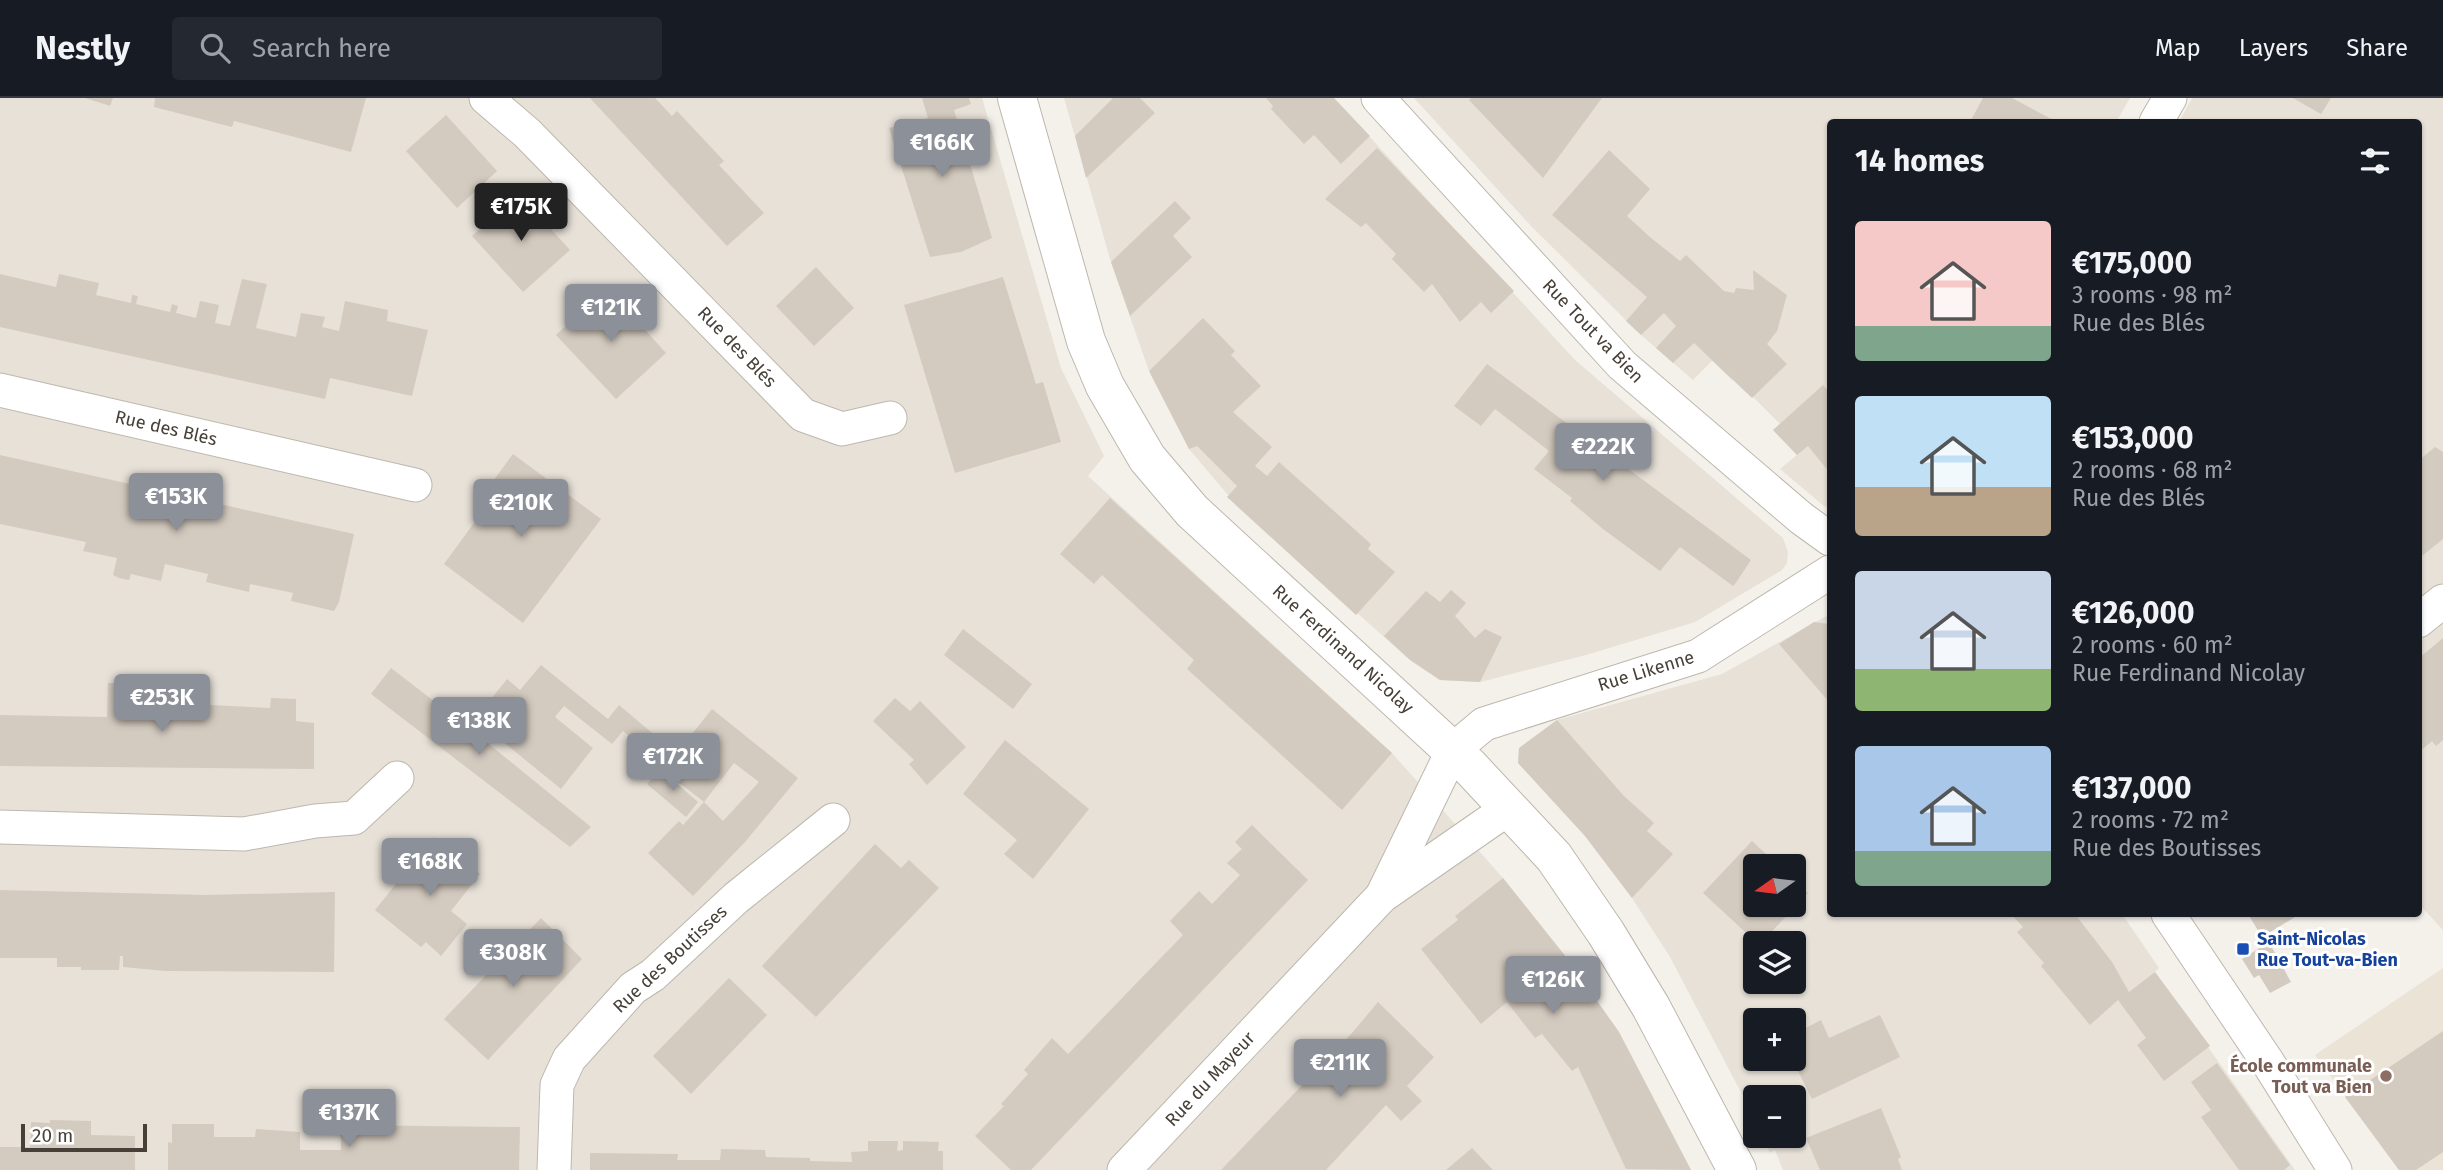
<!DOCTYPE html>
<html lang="en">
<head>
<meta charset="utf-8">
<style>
  body { margin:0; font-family:"Fira Sans",sans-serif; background:#242831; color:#f1f3f6; height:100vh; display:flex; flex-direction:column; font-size:26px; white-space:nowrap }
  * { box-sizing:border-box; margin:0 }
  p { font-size:23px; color:#9ea1a6 }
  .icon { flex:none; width:38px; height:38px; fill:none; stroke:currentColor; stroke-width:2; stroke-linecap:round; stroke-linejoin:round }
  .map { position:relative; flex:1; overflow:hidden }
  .sheet { position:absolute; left:1827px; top:21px; width:595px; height:798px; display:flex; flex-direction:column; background:#171b24; border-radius:7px; box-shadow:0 2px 5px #0004 }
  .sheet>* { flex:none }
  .needle { width:46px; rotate:256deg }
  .buttons { position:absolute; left:1743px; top:756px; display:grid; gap:14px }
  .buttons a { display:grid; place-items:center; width:63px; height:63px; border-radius:7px; background:#171b24; box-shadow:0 2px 5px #0004; font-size:35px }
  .scale { position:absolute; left:21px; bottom:18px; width:126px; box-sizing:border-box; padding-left:7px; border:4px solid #474039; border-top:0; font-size:19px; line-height:24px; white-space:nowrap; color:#474039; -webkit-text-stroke:5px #fff; paint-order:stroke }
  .price { position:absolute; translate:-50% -60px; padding:0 16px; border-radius:7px; background:#8c9099; color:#fff; font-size:23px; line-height:46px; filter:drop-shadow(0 2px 4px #0008) }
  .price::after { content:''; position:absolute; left:50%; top:42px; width:21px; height:16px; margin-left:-10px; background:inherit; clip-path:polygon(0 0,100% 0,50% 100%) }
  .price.selected { background:#222; color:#fff }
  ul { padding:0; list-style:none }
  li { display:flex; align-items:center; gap:21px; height:175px; padding:0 28px }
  li span { display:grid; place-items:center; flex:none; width:196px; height:140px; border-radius:7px; color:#555 }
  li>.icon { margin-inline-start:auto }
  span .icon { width:84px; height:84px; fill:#fffc; stroke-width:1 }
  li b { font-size:30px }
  h2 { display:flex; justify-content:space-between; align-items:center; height:84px; padding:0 28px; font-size:30px }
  header { display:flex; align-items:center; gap:42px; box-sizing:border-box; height:98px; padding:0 35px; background:#171b24; border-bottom:2px solid #363941 }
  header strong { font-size:33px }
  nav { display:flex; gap:38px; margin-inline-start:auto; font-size:24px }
  .search { width:490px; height:63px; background:#242831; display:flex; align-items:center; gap:18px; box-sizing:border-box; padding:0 24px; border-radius:7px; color:#9ea1a6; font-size:26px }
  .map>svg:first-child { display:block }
  .residential { fill:#e7e1d8; fill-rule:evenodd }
  .education { fill:#ebe3d5 }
  .building { fill:#d4cbc0; fill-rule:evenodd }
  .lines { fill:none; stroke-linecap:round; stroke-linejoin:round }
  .minor-casing { stroke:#beb7ad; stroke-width:35 }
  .tertiary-casing { stroke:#beb7ad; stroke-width:40 }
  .minor { stroke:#fff; stroke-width:33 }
  .tertiary { stroke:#fff; stroke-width:38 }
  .transit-dot { fill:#1a4fb4; stroke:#fff; stroke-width:2.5 }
  .education-dot { fill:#8d6e63; stroke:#fff; stroke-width:2.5 }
  .labels { text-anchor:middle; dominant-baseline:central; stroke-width:6; stroke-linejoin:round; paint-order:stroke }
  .street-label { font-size:18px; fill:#474039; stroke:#fff }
  .transit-label { font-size:18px; font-weight:bold; fill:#164399; stroke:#fff; text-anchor:start }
  .education-label { font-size:18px; font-weight:bold; fill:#785e54; stroke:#fff; text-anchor:end }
</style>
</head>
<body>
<header>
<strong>Nestly</strong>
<div class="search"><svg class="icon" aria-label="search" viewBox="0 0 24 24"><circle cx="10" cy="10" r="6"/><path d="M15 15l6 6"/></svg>Search here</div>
<nav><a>Map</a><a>Layers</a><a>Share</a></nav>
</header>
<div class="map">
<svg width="2443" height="1072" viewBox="0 0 2443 1072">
  <rect width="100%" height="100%" fill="#f4f0ea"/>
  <g class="residential">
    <path d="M0 0H982L1061 270 1104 358 1088 378 1392 655 1503 780 1566 859 1619 934 1691 1072H0Z"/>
    <path d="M1064 0H1334L1575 262 1783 440 1788 454 1787 465 1782 472 1695 524 1586 557 1480 584 1440 582 1410 562 1239 410 1189 351 1149 273 1111 164Z"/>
    <path d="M1414 0H2130L2116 24H1830V410L1824 408 1780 371 1797 357 1773 332 1780 326 1734 280 1732 282 1712 263 1693 282 1641 237 1531 128Z"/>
    <path d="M2192 0H2443V832L2418 805V24H2179Z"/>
    <path d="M1830 516V816H2122L2159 870 2155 874 2295 1072H1783L1775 1052 1770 1055 1762 1038H1794V999H1755V1021L1670 859 1632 800 1585 738 1518 665 1519 650 1557 622 1722 576ZM1755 768H1794V807H1755ZM1755 845H1794V884H1755ZM1755 922H1794V961H1755Z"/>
  </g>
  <path class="education" d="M2443 870V1072H2399L2315 957Z"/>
  <g class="building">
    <path d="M85 0H113L110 8Z"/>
    <path d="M155 0H366L351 54 234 23 232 29 154 9Z"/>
    <path d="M590 0H655L672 18 677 13 724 63 719 67 764 115 727 148Z"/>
    <path d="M922 0H969L971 6 954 12 992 140 961 154 930 159 889 30 928 20Z"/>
    <path d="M1113 0H1140L1155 15 1086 80 1075 38Z"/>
    <path d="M1266 0H1334L1370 38 1341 66 1314 37 1304 46 1271 11 1273 8Z"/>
    <path d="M1471 0H1602L1543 80 1469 2Z"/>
    <path d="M1983 0H2012L2057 24H1970Z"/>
    <path d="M2293 0H2331L2321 16Z"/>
    <path d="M446 17 497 73 457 110 406 53Z"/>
    <path d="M1377 50 1514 193 1491 215 1481 204 1460 224 1432 186 1424 194 1392 161 1396 156 1366 125 1361 129 1325 101Z"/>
    <path d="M1609 52 1650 91 1627 118 1650 139 1680 163 1686 157 1724 193 1734 195 1736 190 1754 192 1753 172 1787 197 1777 233 1767 246 1787 266 1752 300 1694 245 1673 265 1656 250 1676 228 1664 215 1641 237 1626 223 1647 199 1552 117Z"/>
    <path d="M519 96 570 152 523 194 472 138Z"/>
    <path d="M1175 103 1191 120 1173 138 1192 159 1130 218 1111 164Z"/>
    <path d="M816 169 854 210 814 248 776 208Z"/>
    <path d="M0 176 56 189 59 176 99 185 96 197 131 205 132 197 138 198 136 206 170 214 172 206 178 208 176 215 196 220 200 203 219 207 215 225 230 228 242 181 267 186 256 230 296 239 301 215 325 219 322 229 339 233 345 203 388 212 387 223 428 232 412 298 330 280 325 301 0 229Z"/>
    <path d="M1003 179 1036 286 1043 284 1061 344 955 375 904 207Z"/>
    <path d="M607 190 666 255 616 301 556 237Z"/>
    <path d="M1203 220 1235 253 1231 257 1261 288 1233 314 1272 349 1255 368 1267 378 1279 364 1371 446 1368 451 1395 474 1356 517 1227 399 1237 388 1197 348 1189 351 1149 273Z"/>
    <path d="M1487 266 1751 462 1735 486 1733 488 1680 449 1660 473 1603 431 1570 403 1572 400 1534 371 1549 353 1495 311 1481 328 1454 308Z"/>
    <path d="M1823 287 1830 295V375L1808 348 1797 357 1773 332Z"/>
    <path d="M2435 349 2443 354V441L2418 461V363Z"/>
    <path d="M513 356 601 421 523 525 444 466 485 410 477 405Z"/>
    <path d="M0 357 354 436 339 504 334 513 291 503 293 495 250 486 249 494 206 484 208 476 165 466 161 483 131 476 129 482 119 480 113 477 117 460 83 453 86 444 0 426Z"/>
    <path d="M1110 400 1392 655 1342 712 1187 571 1194 562 1102 477 1094 486 1060 456Z"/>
    <path d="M1451 492 1466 505 1455 518 1475 540 1485 531 1502 539 1480 584 1440 582 1410 562 1384 538 1426 493 1440 504Z"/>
    <path d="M1814 524 1830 526V605L1779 546Z"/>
    <path d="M963 531 1032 586 1013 611 944 557Z"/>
    <path d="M2443 540V642L2436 648 2432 643 2418 655V561Z"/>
    <path d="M541 567 608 621 619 607 664 645 652 659 623 633 612 646 564 608 555 619 593 650 561 691 475 621 507 581 520 592Z"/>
    <path d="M391 570 474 634 591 729 570 749 371 596Z"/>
    <path d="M149 582H190V606L270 610 271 600 296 601V623L314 625V671L0 668V617L107 619 108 585 150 586Z"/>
    <path d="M895 600 910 613 920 603 966 649 927 687 909 666 914 662 873 623Z"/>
    <path d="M712 611 798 680 745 744 693 798 648 755 679 723 683 727 704 704 663 672ZM734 665 759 684 723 723 704 704Z"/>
    <path d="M1557 622 1624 698 1654 725 1647 733 1673 756 1632 800 1585 738 1518 665 1519 650Z"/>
    <path d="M1005 642 1089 711 1033 781 1004 756 1017 742 963 696Z"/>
    <path d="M660 671 698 704 686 719 647 686Z"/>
    <path d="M1252 727 1308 782 1031 1072H1011L975 1038 1004 1008 1001 1006 1028 976 1024 972 1052 940 1068 956 1183 837 1170 823 1199 793 1212 806 1240 777 1227 765 1242 751 1235 744Z"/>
    <path d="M434 739 480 776 451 813 467 826 441 858 426 844 421 849 375 812Z"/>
    <path d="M1752 743 1779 768H1755V807H1794V782L1808 795 1761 845H1757L1703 795Z"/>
    <path d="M875 746 901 770 909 762 939 790 816 919 762 868Z"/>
    <path d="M1503 780 1566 859 1619 934 1691 1072 1626 1071 1578 969 1572 973 1542 936 1535 940 1507 904 1481 926 1421 851 1458 822 1455 818Z"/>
    <path d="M0 792 206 797 335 794 334 874 165 873 123 869V858H120L119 872H81V869H57V860H0Z"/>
    <path d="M2011 816H2075L2112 864 2129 894 2155 874 2210 948 2164 983 2137 947 2146 940 2118 902 2090 927 2041 868 2044 865 2017 834 2023 829Z"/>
    <path d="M2248 816H2300L2262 839Z"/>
    <path d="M541 820 582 861 488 962 444 921Z"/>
    <path d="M2269 844 2291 884 2270 895 2259 877 2254 880 2242 861Z"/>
    <path d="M729 880 767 917 691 996 653 958Z"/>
    <path d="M1378 904 1434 959 1407 988 1422 1003 1401 1023 1386 1007 1326 1072H1221L1352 935Z"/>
    <path d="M1880 917 1900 959 1812 1001 1792 961 1794 936 1821 922 1829 940Z"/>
    <path d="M2443 933V1054L2416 1072H2399L2345 999Z"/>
    <path d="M2217 965 2290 1067 2284 1072H2239L2201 1019 2211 1012 2191 984Z"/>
    <path d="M1881 1010 1901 1059 1898 1061 1902 1072H1820L1806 1040Z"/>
    <path d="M50 1022 91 1023V1037L135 1038V1072H0V1049H30L31 1024 50 1025Z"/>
    <path d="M172 1026H214V1039H255L256 1031 300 1034V1052H341V1027L520 1029 519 1072H168V1044L172 1045Z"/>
    <path d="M868 1043H898L897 1053 903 1052V1043L939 1044 938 1053H943V1072H590V1055L678 1056 677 1062H720L721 1051 765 1052 766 1059 810 1060V1063L852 1064 851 1054 868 1053Z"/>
    <path d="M1472 1050 1493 1072H1446Z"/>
  </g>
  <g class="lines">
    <g class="minor-casing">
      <g id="minor">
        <path d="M486 0 527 35 803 317 842 331 890 320"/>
        <path d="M1378 0 1622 267 1801 420 1830 441"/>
        <path d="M2156 24 2170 0"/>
        <path d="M0 292 415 387"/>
        <path d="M2418 523 2443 503"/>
        <path d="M0 729 244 736 315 723 354 720 397 680"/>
        <path d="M1382 798 1453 652 1484 626 1698 558 1830 474"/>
        <path d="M2168 816 2267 963 2335 1072"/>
        <path d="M554 1072 557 987 569 961 633 890 653 877 736 800 833 722"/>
        <path d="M1124 1072 1382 798 1509 710"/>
      </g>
    </g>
    <g class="tertiary-casing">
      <path id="tertiary" d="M1017 0 1086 243 1105 288 1147 360 1192 413 1469 668 1554 759 1606 835 1651 909 1737 1072"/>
    </g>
    <use href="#minor" class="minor"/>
    <use href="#tertiary" class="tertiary"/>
  </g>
  <rect class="transit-dot" x="2236" y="844" width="14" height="14" rx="3.5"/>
  <circle class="education-dot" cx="2386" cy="978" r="7"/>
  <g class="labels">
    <g class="street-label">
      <text transform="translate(1593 233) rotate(46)">Rue Tout va Bien</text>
      <text transform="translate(737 249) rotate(46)">Rue des Blés</text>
      <text transform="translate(166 330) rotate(13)">Rue des Blés</text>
      <text transform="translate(1343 551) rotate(42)">Rue Ferdinand Nicolay</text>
      <text transform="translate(1646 573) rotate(-17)">Rue Likenne</text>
      <text transform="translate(670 861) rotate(-43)">Rue des Boutisses</text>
      <text transform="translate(1210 981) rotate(-47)">Rue du Mayeur</text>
    </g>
    <g class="transit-label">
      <text x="2257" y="841">Saint-Nicolas<tspan x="2257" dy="21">Rue Tout-va-Bien</tspan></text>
    </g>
    <g class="education-label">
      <text x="2372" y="968">École communale<tspan x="2372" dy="21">Tout va Bien</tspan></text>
    </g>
  </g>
</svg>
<div class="buttons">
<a><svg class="needle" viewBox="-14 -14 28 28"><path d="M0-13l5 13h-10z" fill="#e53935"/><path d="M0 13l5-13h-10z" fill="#9ea1a6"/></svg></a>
<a><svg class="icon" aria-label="layers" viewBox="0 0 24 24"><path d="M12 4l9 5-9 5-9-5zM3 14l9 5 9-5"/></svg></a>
<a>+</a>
<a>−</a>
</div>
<div class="scale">20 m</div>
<b class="price" style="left:942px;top:81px">€166K</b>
<b class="price selected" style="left:521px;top:145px">€175K</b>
<b class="price" style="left:611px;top:246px">€121K</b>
<b class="price" style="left:1603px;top:385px">€222K</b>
<b class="price" style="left:176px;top:435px">€153K</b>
<b class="price" style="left:521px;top:441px">€210K</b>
<b class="price" style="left:162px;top:636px">€253K</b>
<b class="price" style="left:479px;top:659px">€138K</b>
<b class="price" style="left:673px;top:695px">€172K</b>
<b class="price" style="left:430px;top:800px">€168K</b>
<b class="price" style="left:513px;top:891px">€308K</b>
<b class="price" style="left:1553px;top:918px">€126K</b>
<b class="price" style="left:1340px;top:1001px">€211K</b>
<b class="price" style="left:349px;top:1051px">€137K</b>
<section class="sheet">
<h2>14 homes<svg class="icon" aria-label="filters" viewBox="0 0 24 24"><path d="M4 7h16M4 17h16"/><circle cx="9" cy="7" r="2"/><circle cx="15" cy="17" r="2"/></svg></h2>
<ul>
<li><span style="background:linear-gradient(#f6c9c9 75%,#7fa58c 0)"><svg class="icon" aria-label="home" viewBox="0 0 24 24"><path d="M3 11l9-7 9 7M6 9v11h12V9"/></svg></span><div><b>€175,000</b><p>3 rooms · 98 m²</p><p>Rue des Blés</p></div></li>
<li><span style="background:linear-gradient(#bfe0f5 65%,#b9a48a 0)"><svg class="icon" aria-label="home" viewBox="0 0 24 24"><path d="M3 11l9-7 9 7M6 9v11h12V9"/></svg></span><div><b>€153,000</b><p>2 rooms · 68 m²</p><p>Rue des Blés</p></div></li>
<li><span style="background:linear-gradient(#c9d6e8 70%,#8fb573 0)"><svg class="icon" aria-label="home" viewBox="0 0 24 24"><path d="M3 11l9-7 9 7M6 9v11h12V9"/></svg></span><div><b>€126,000</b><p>2 rooms · 60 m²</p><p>Rue Ferdinand Nicolay</p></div></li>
<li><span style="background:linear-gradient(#a9c7e8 75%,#7fa58c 0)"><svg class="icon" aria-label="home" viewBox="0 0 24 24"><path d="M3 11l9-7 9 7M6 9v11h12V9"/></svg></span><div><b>€137,000</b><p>2 rooms · 72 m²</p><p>Rue des Boutisses</p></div></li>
</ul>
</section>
</div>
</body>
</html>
